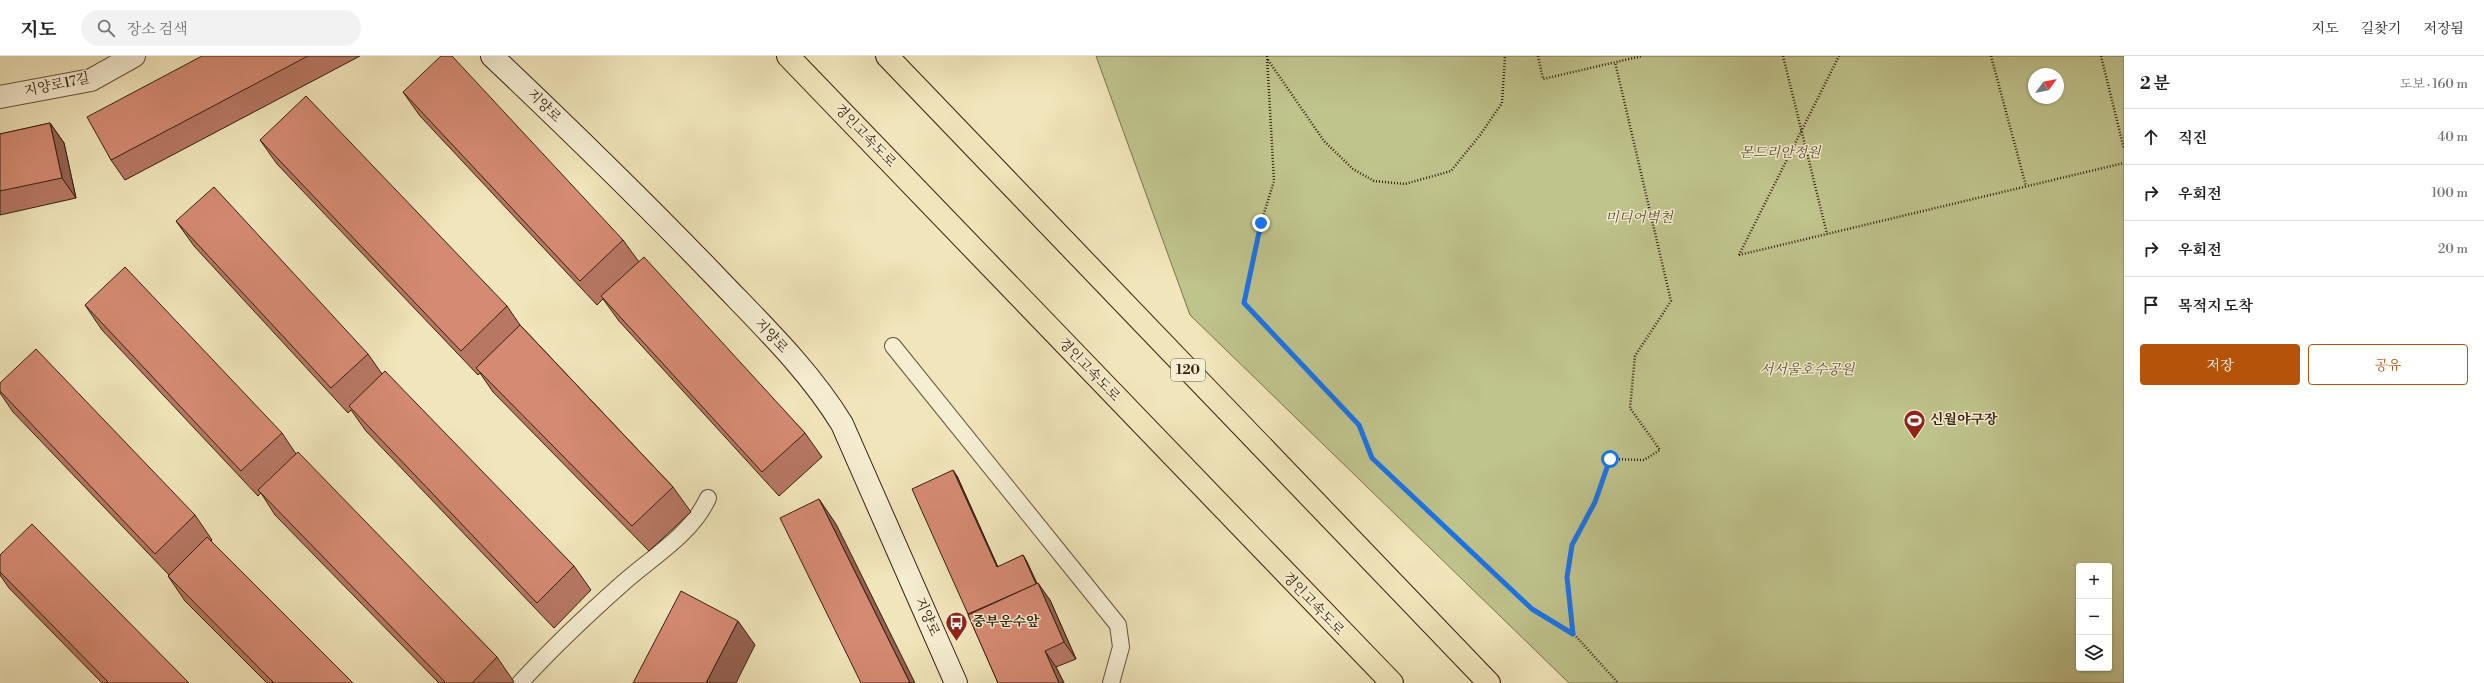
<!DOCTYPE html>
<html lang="ko">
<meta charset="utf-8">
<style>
body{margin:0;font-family:"Libre Bodoni","Noto Serif KR",serif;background:#f2f2f2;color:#202124}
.controls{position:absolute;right:12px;bottom:12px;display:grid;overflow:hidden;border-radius:4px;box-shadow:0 1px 3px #0004}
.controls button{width:36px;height:36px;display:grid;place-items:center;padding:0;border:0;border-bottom:1px solid #e0e0e0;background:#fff;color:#202124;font:20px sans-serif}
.compass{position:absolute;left:2028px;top:12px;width:36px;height:36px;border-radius:50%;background:#fff;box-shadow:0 1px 3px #0004;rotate:57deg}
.stop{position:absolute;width:12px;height:12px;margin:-9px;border:3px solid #1a73e8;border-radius:50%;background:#fff}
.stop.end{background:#1a73e8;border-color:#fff;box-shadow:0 1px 4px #0008}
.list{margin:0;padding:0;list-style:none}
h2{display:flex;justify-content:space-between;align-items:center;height:52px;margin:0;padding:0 16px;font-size:17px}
h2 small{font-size:13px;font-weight:400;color:#757577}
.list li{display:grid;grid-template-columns:26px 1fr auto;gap:12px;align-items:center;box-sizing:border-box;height:56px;padding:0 16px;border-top:1px solid #e0e0e0}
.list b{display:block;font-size:15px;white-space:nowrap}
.list em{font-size:13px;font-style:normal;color:#757577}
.actions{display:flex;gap:8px;padding:12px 16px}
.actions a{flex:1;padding:9px 0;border:1px solid #b45309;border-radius:4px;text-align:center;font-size:14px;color:#b45309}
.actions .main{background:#b45309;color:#fff}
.icon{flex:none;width:22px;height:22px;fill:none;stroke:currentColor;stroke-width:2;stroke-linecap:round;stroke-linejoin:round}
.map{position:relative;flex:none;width:2124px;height:627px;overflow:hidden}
header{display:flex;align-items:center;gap:24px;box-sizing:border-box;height:56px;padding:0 20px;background:#fff;border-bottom:1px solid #e0e0e0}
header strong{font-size:19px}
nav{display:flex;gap:22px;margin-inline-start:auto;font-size:14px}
.search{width:280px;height:36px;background:#f2f2f2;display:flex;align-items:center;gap:10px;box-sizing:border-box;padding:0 14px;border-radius:22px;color:#757577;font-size:15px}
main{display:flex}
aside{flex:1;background:#fff}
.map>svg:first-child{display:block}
</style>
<header>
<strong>지도</strong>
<div class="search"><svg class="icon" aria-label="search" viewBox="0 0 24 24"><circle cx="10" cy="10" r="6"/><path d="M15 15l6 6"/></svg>장소 검색</div>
<nav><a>지도</a><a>길찾기</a><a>저장됨</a></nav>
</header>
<main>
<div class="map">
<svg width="2124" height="627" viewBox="0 0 2124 627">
<rect width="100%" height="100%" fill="#f1e5bb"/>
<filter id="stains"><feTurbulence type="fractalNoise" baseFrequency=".005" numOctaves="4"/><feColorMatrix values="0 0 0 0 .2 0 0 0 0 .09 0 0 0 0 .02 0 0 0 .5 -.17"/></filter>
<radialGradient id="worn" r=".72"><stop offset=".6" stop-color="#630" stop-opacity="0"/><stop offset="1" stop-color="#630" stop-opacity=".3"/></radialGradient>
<!-- green -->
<path fill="#bfc38c" stroke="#7a724d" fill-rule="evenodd" d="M1096,0H2124V627H1569L1190,259ZM2034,18H2058V42H2034ZM2079,510H2109V612H2079Z"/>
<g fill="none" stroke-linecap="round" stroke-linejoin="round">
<defs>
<g id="lane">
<polyline points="893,290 1118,569 1121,591 1111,627"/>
<path d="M520,627C552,592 587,559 623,527C652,501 692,478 708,442"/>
</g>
<polyline id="street" points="0,41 91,24 134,0"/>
<path id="secondary" d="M492,0C569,73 645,147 719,224C762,269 809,314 842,368L956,627"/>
<g id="highway">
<polyline points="788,0 1392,627"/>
<polyline points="887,0 1489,627"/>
</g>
</defs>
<!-- lane casing -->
<use href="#lane" stroke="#645139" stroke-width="18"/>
<!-- street casing -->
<use href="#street" stroke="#645139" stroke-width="24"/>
<!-- secondary casing -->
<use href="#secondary" stroke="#35200e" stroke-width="24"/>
<!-- highway casing -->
<use href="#highway" stroke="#35200e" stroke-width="24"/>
<!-- path -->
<g stroke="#35200e" stroke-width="2.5" stroke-dasharray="1 2" stroke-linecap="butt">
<polyline points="1267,0 1274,125 1261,167 1244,247 1359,369 1373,402 1532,553 1573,577 1618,627"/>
<polyline points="1538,0 1543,23 1642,0"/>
<polyline points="1783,0 1827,178"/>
<polyline points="1991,0 2026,130"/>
<polyline points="2101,0 2124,93"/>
<polyline points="1268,4 1324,85 1353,113 1374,125 1405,128 1451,115 1480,79 1502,47 1505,0"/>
<polyline points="1739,199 2124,107"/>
<polyline points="1573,577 1567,521 1572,489 1595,446 1610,403 1644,404 1660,394 1630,352 1635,300 1671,245 1615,6"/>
</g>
<!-- lane -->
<use href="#lane" stroke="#f6eed3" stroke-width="16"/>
<!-- street -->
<use href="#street" stroke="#f6eed3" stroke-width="22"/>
<!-- secondary -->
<use href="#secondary" stroke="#f6eed3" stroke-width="22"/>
<!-- highway -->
<use href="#highway" stroke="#f1e5bb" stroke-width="22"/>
<!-- path-bridge -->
<polyline stroke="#35200e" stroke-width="2.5" stroke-dasharray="1 2" stroke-linecap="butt" points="1739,199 1839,0"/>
</g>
<!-- wall -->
<g fill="#b77763" stroke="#35200e">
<polygon points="202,0 360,0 125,124 111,104"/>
<polygon points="403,36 623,184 639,206 805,377 822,401 779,440 619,265 603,243 597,249 420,60"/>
<polygon points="50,67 64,87 76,142 0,159 0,78"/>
<polygon points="260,84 507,250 520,269 673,431 691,456 649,495 493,336 480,317 478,319 277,108"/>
<polygon points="176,165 368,298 382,318 574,510 591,534 554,572 366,375 351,354 348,357 194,190"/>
<polygon points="85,249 282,377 296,398 497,601 514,626 513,627 439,627 275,459 261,437 258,440 102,274"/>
<polygon points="0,327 195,459 212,484 211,485 353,627 267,627 185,545 168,520 169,519 13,356 0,337"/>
<polygon points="957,420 998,511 1023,499 1027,506 1037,528 1050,544 1076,603 1056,611 1064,627 998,627 968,558"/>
<polygon points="0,499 189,627 102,627 9,532 0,519"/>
</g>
<!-- shaded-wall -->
<g fill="#956150" stroke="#35200e">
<polygon points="50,67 64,87 76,142 62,122"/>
<polygon points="953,414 957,420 1001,518 997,511"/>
<polygon points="819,443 836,468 915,627 910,627"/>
<polygon points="1023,499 1027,506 1042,538 1038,532"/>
<polygon points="1038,527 1050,544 1076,603 1064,586"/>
<polygon points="738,565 755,589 736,627 706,627"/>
<polygon points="1045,595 1056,611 1064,627 1059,627"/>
</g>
<!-- building -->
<g fill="#d58a73" stroke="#35200e">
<polygon points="202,0 308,0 111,104 87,61"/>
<polygon points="441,0 452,0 623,184 580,225 403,36"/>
<polygon points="306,40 507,250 461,295 260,84"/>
<polygon points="50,67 62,122 0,135 0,78"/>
<polygon points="214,131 368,298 331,332 176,165"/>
<polygon points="644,201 805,377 762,416 601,240"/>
<polygon points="125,211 282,377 241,415 85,249"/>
<polygon points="520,269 673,431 632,470 476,312"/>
<polygon points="36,293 195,459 155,498 0,335 0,327"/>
<polygon points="385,315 574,510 537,547 349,350"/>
<polygon points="298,396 497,601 472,627 446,627 258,434"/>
<polygon points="953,414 997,511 1023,499 1036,528 968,558 912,433"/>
<polygon points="819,443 910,627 861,627 780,462"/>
<polygon points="32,468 189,627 109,627 0,516 0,499"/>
<polygon points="207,481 353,627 274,627 168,520"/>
<polygon points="1038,527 1064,586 1045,595 1059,627 998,627 968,559"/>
<polygon points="681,535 738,565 706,627 633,627"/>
</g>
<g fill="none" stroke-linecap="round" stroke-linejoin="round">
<!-- route -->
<polyline stroke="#1a73e8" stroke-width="5" points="1261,167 1244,247 1359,369 1372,402 1532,553 1573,578 1567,521 1572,489 1595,446 1610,403"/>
</g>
<!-- icons -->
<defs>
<symbol id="stadium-pin" viewBox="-11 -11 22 30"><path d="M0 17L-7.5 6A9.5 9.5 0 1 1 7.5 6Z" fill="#8f2418" stroke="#f6eed3"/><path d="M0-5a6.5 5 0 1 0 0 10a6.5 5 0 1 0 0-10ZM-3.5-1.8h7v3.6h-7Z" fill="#fff"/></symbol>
<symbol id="bus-pin" viewBox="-11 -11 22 30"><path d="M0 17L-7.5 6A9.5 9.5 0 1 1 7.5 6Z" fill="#8f2418" stroke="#f6eed3"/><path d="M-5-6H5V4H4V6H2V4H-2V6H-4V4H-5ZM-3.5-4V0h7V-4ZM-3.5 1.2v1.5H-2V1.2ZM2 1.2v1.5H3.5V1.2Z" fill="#fff"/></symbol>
</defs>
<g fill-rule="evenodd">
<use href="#stadium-pin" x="1902" y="352" width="25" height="34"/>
<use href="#bus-pin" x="944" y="554" width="25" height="34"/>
</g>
<g text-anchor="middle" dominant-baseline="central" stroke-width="3" stroke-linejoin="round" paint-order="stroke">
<!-- shield labels -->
<rect fill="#f6eed3" stroke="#6f5e49" stroke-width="1" x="1171" y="303" width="34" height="22" rx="3"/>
<g font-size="13" font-weight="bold" fill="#35200e">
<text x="1188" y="314">120</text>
</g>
<!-- street labels -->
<g font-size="14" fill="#35200e" stroke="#f6eed3">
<text transform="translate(57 29) rotate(-12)">지양로17길</text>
<text transform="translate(544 50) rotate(44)">지양로</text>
<text transform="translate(865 80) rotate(46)">경인고속도로</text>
<text transform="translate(771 280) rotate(47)">지양로</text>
<text transform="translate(1089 314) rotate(46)">경인고속도로</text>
<text transform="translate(1313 548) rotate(46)">경인고속도로</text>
<text transform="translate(927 561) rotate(66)">지양로</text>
</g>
<!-- park labels -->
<g font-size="14" font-style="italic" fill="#5e5134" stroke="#f6eed3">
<text x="1780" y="97">몬드리안정원</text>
<text x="1639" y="162">미디어벽천</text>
<text x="1807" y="314">서서울호수공원</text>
</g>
<!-- poi labels -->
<g font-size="14" font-weight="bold" fill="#35200e" stroke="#f6eed3" text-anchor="start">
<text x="1930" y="364">신월야구장</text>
<text x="972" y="566">중부운수앞</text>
</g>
</g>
<rect width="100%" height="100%" filter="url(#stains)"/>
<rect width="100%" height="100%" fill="url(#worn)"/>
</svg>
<div class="controls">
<button>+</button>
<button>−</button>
<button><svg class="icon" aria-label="layers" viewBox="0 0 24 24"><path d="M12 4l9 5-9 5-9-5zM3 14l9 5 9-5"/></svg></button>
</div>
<svg class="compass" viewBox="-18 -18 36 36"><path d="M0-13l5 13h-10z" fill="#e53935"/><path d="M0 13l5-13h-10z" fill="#757577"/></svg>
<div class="stop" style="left:1610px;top:403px"></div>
<div class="stop end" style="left:1261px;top:167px"></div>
</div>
<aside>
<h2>2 분<small>도보 · 160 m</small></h2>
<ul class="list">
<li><svg class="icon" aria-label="ahead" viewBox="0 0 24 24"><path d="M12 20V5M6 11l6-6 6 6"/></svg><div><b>직진</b></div><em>40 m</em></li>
<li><svg class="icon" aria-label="right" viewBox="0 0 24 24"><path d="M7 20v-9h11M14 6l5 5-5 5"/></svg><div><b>우회전</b></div><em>100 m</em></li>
<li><svg class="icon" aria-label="right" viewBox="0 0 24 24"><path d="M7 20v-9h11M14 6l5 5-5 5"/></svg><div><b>우회전</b></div><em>20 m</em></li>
<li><svg class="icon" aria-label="arrive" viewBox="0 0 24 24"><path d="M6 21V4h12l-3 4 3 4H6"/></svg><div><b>목적지 도착</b></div></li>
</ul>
<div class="actions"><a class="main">저장</a><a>공유</a></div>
</aside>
</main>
